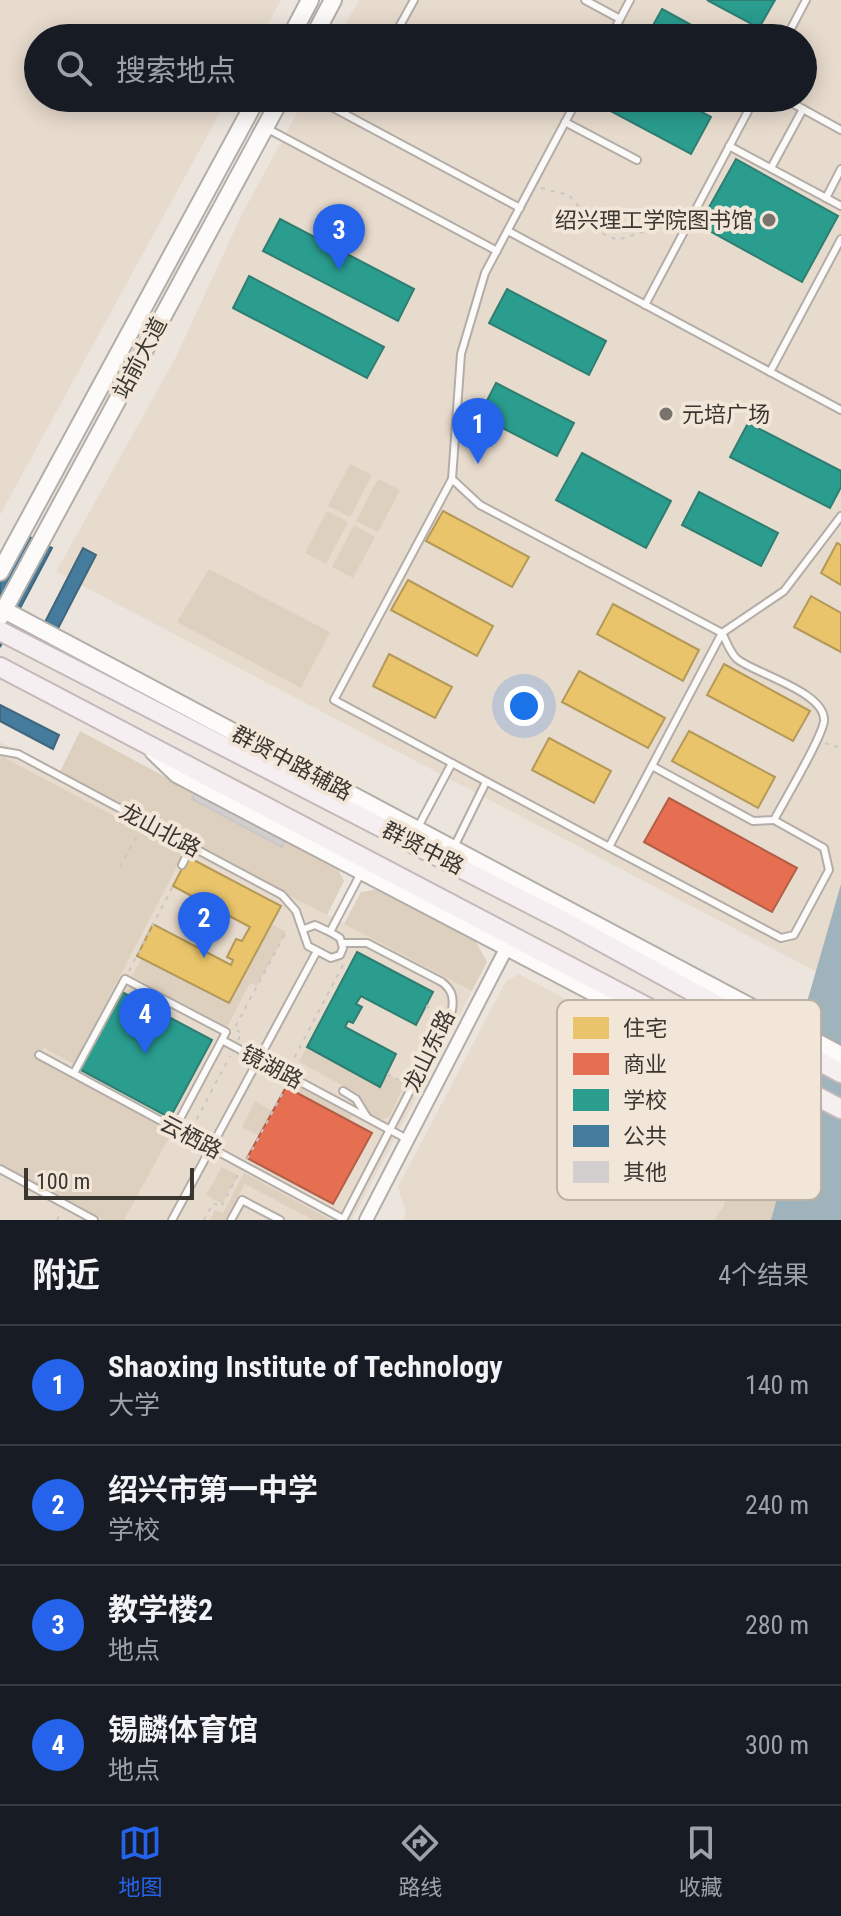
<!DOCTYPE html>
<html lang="zh">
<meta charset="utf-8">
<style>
body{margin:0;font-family:"Roboto Condensed","Noto Sans SC",sans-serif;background:#242831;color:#f1f3f6}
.scale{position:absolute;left:24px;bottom:20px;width:170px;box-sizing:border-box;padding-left:8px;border:4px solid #3a3630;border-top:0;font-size:22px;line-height:28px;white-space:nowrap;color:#3a3630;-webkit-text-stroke:6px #f2e6d8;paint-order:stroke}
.you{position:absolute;left:524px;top:706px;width:28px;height:28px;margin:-20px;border:6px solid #fff;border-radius:50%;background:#1a73e8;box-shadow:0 0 0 12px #1a73e833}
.badge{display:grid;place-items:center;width:52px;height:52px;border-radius:50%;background:#2563eb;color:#fff;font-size:26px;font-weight:700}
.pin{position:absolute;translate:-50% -66px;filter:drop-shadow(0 2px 4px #0008)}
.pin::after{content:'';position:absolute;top:42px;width:28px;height:24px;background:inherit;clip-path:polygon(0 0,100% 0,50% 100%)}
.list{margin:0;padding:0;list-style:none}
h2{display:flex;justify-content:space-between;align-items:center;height:104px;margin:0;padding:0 32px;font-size:34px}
h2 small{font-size:26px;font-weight:400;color:#9ea1a6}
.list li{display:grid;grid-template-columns:52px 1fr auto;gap:24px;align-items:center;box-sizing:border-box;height:120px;padding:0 32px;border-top:2px solid #363941}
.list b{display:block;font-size:30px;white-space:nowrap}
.list p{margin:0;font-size:26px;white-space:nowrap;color:#9ea1a6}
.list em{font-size:26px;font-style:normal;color:#9ea1a6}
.icon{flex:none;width:44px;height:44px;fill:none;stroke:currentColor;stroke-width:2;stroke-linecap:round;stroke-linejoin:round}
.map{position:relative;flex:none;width:841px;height:1220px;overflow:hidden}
.search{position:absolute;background:#171b24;box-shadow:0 4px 20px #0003;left:24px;right:24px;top:24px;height:88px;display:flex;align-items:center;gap:20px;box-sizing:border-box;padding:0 28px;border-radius:44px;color:#9ea1a6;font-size:30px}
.sheet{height:584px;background:#171b24}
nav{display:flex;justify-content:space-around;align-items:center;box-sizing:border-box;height:112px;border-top:2px solid #363941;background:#171b24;font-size:22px;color:#9ea1a6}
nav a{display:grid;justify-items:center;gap:4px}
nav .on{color:#2563eb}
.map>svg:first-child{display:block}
</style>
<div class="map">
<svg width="841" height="1220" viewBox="0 0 841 1220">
<rect width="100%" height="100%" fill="#ece5de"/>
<!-- built -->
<g fill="#e7dbcd">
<polygon points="0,0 281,0 260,38 38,38 38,98 228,98 0,515"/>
<polygon points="359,0 841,0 841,884 817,972 56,572 176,357 242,214 305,98 803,98 803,38 338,38"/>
<polygon points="0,742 472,991 352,1220 0,1220"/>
<polygon points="519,974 754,1100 741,1131 724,1205 714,1220 403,1220 406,1214 398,1187 506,981"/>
</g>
<!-- green -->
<g fill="#ded0bf">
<polygon points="350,464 372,475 350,517 328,506"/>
<polygon points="378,479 400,490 378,532 356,521"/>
<polygon points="327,511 348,522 326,564 305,553"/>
<polygon points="354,525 375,537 353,578 332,567"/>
<polygon points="209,569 330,632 301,688 177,622"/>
<polygon points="80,731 195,793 193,800 281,847 285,840 336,866 344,881 327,915 58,776"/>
<polygon points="3,757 184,853 74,1064 44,1048 36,1058 172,1132 124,1220 104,1220 0,1163 0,758"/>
<polygon points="379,889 475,940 487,962 472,991 344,924 361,892"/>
<polygon points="271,924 286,932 257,986 250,983 227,1027 132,976 142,958 229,1002"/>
<polygon points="307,1047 380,1087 387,1074 405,1083 389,1117 380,1120 371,1115 358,1094 299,1062"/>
<polygon points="294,1083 353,1115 349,1121 291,1089"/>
<polygon points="754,1100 841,1145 841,1220 714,1220 724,1205 741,1131"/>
<polygon points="255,1101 272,1111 259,1136 242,1127"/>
<polygon points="222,1167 238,1175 222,1204 206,1195"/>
<polygon points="244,1173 331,1220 313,1220 245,1184 225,1220 210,1220 215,1210 223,1213"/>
</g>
<!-- water -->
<polygon fill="#9fb3bd" points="841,884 841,1220 771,1220 786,1166 807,1002"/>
<!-- homes -->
<g fill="#e9c46a" stroke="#b49959" stroke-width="2">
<polygon points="443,511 529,557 512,587 426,541"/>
<polygon points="837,543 841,545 841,585 821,573"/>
<polygon points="408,580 493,626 477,656 391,610"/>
<polygon points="811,596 841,613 841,652 794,627"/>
<polygon points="613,604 699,650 683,681 597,634"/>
<polygon points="389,654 452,687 435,718 373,686"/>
<polygon points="724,664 810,711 793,741 707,695"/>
<polygon points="579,671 665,718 648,748 562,702"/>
<polygon points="689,731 775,777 758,808 672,761"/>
<polygon points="549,738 611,771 594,803 532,770"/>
<polygon points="188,857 281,906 229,1003 137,956 153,924 231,965 233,960 227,957 236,939 242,941 250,927 173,886"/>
</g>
<!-- shops -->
<g fill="#e76f51" stroke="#b35e47" stroke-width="2">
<polygon points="669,798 797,868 772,912 644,842"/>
<polygon points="286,1087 372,1133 333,1204 247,1158"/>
</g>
<!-- schools -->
<g fill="#2a9d8f" stroke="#2f7e72" stroke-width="2">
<polygon points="707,0 775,0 759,28"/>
<polygon points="662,9 715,38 646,38"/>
<polygon points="613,98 676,98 711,117 691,154 607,109"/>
<polygon points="736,159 838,216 802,282 699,225"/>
<polygon points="280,219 414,289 398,321 263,251"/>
<polygon points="249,276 384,347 367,378 233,308"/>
<polygon points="507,289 606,341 589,375 489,323"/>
<polygon points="496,383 574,423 557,456 479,416"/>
<polygon points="748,423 841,471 841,487 830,508 730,457"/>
<polygon points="582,453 671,501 646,548 556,500"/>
<polygon points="699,492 778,533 761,566 682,525"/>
<polygon points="357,952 433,992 416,1025 361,996 356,1004 362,1007 353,1023 348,1021 345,1027 396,1054 380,1087 307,1047"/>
<polygon points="120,991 212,1040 170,1118 79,1069"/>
</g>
<!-- public -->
<g fill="#457b9d" stroke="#42667c" stroke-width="2">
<polygon points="21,533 52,548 18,612 43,626 83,548 96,555 50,644 12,623 0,647 0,577"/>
<polygon points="0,705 59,735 53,749 0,721"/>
</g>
<!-- building -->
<polygon fill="#d2cece" stroke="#cac7c7" stroke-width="2" points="195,793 285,840 282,847 192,799"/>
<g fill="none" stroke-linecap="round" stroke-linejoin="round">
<defs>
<g id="service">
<polyline points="585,0 620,19"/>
<polyline points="393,38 414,0"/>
<polyline points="610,38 630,0"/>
<polyline points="786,38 806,0"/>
<polyline points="315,98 520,208"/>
<polyline points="578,98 485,273 461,354 452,479 480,505 722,633 784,591 841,516"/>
<polyline points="783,98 841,130"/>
<polyline points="565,122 637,160"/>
<polyline points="268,129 497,251"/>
<polyline points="729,146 841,206"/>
<polyline points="771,168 803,109"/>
<polyline points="826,198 841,169"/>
<polyline points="508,231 841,410"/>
<polyline points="645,305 755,98"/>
<polyline points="770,372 841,239"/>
<polyline points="452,479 334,700 609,847 722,633"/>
<polyline points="0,751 18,754 282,895 296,911 308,946 331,958 340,955 343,948 340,938 330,932 361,873"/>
<path d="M652,766L753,821L774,820C784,801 822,738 824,721C826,692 756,674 737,659C730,653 726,640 722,633"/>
<polyline points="418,827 452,763"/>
<polyline points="455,845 486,782"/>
<polyline points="609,847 781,938 794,935 829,870 824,848 774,820"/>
<polyline points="182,865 191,847"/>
<polyline points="304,929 315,925 330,932"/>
<path d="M342,943H367L442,982C452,990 454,997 452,1010L343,1220"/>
<polyline points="39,1055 343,1219"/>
<polyline points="74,1073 125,979 226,1032 222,1040 407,1139"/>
<polyline points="343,1091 356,1099 367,1117"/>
<polyline points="175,1128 222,1040"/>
<polyline points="0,1169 94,1220"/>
<polyline points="172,1220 317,951"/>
<polyline points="231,1220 242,1200 280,1220"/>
</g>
<g id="minor">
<polyline points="152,753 176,776 674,1037 704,1042"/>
<polyline points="366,1220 506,949"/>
</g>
<g id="secondary">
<polyline points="290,38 310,0"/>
<polyline points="313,38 333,0"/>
<polyline points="0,572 257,98"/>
<polyline points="4,610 841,1055"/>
<polyline points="0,617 281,98"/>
</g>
<g id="primary">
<polyline points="0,631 569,924 841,1073"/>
<polyline points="0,667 841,1109"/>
</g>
</defs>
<!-- service casing -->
<use href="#service" stroke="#b3ada8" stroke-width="10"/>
<!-- minor casing -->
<use href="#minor" stroke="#b3ada8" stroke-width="16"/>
<!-- secondary casing -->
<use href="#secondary" stroke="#b3ada8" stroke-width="20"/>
<!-- primary casing -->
<use href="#primary" stroke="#c4b8ba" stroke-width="22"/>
<!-- path -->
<g stroke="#cac6c4" stroke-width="2" stroke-dasharray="4 6" stroke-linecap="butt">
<polyline points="541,188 569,195 601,233 618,240 658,227 676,228"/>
<polyline points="825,743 834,747 841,745"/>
<polyline points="120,867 140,830"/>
<polyline points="129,971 173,886"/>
<polyline points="426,1006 439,1012"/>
<polyline points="238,1040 242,1033 234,1029 286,932"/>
<polyline points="290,1066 343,965"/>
<polyline points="387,1074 404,1082"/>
<polyline points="192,1128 230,1056"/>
<polyline points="247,1159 286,1087 281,1084 282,1082"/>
<polyline points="57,1220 61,1213"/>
<polyline points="204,1220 213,1203 221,1207 240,1171"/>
</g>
<!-- service -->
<use href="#service" stroke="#fcfbfa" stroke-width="6"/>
<!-- minor -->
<use href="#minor" stroke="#fcfbfa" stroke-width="12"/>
<!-- secondary -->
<use href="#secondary" stroke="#fcfbfa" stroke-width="16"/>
<!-- primary -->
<use href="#primary" stroke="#f5eff2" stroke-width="18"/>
</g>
<!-- markers -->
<g fill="#78736d" stroke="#f2e6d8" stroke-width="3">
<circle cx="769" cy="220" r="8"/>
<circle cx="666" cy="414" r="8"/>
</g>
<g text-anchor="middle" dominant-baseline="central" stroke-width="8" stroke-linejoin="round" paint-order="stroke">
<!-- poi labels -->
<g font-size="22" fill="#3a3630" stroke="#f2e6d8" text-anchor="end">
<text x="753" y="220">绍兴理工学院图书馆</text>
<text x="682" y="414" text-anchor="start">元培广场</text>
</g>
<!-- street labels -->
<g font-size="22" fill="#3a3630" stroke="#f2e6d8">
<text transform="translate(140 358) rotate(-62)">站前大道</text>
<text transform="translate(292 763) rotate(28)">群贤中路辅路</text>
<text transform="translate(160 830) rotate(28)">龙山北路</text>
<text transform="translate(423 848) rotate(27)">群贤中路</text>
<text transform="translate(429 1051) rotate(-64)">龙山东路</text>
<text transform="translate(272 1067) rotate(28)">镜湖路</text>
<text transform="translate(191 1137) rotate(28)">云栖路</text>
</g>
</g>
<!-- legend -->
<rect x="557" y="1000" width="264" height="200" rx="12" fill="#f2e6d8" stroke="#bbb1a6" stroke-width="2"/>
<rect x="573" y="1017" width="36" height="22" fill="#e9c46a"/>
<rect x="573" y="1053" width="36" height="22" fill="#e76f51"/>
<rect x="573" y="1089" width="36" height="22" fill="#2a9d8f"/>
<rect x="573" y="1125" width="36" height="22" fill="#457b9d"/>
<rect x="573" y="1161" width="36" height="22" fill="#d2cece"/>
<g font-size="22" fill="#3a3630">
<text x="623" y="1036">住宅</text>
<text x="623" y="1072">商业</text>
<text x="623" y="1108">学校</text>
<text x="623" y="1144">公共</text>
<text x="623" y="1180">其他</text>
</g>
</svg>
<div class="scale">100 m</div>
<div class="you"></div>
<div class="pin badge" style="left:478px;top:464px">1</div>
<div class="pin badge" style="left:204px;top:958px">2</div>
<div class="pin badge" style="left:339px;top:270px">3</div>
<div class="pin badge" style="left:145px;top:1054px">4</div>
<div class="search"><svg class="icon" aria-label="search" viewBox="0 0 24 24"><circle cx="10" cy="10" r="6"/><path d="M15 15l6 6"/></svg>搜索地点</div>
</div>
<section class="sheet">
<h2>附近<small>4个结果</small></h2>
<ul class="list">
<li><span class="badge">1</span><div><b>Shaoxing Institute of Technology</b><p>大学</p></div><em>140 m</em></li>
<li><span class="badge">2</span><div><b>绍兴市第一中学</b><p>学校</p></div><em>240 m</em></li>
<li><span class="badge">3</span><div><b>教学楼2</b><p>地点</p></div><em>280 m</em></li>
<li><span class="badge">4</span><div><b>锡麟体育馆</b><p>地点</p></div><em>300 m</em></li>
</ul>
</section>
<nav>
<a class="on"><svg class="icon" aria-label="map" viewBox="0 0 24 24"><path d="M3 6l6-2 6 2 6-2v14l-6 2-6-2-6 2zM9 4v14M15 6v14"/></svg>地图</a>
<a><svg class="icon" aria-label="directions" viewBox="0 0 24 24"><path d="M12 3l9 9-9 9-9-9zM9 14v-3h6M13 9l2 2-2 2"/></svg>路线</a>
<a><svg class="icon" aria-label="saved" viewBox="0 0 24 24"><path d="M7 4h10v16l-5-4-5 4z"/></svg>收藏</a>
</nav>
